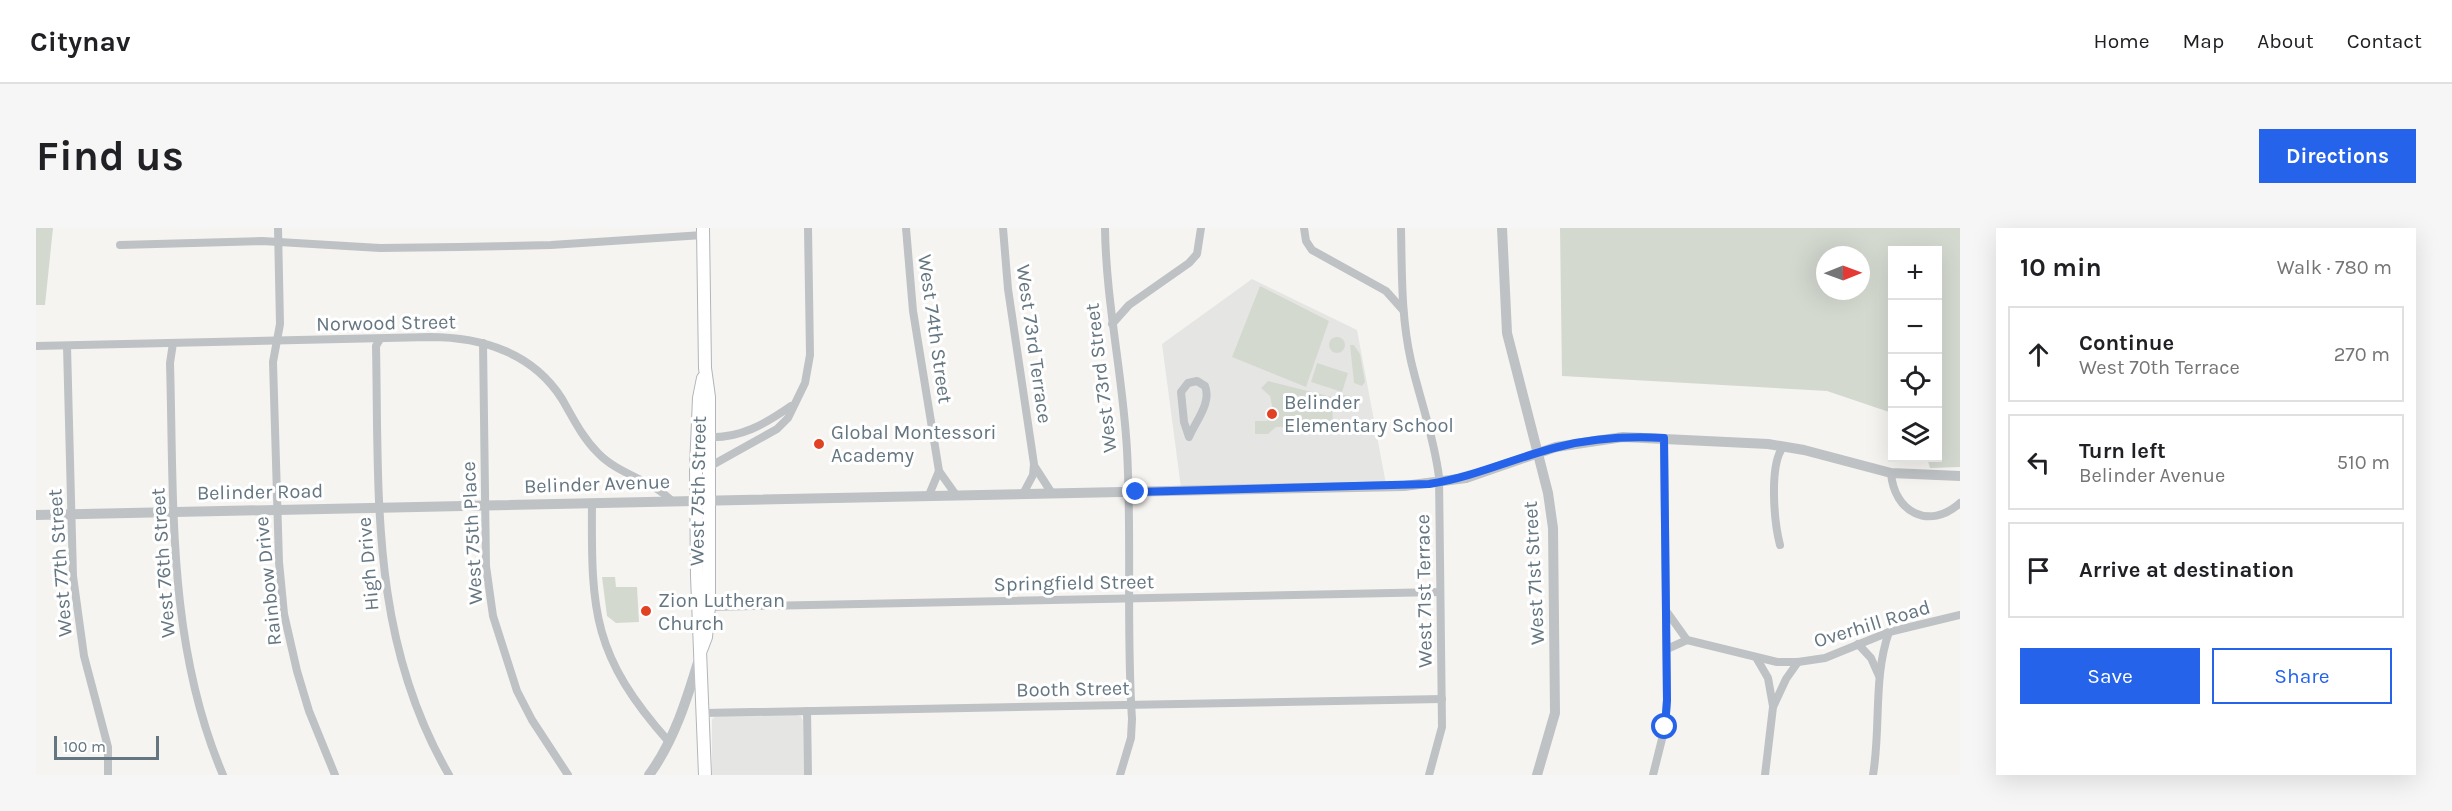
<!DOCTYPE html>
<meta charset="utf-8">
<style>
body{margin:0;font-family:Karla,sans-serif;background:#f6f6f6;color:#202124}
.controls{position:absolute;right:18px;top:18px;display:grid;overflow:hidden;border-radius:0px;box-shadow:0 6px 24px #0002}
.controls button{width:54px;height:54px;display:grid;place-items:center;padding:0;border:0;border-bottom:2px solid #e0e0e0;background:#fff;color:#202124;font:30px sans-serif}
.compass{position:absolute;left:1780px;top:18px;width:54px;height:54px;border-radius:50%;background:#fff;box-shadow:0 6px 24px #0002;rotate:89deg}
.scale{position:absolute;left:18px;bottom:15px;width:105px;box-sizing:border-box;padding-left:6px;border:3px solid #647681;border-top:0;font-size:16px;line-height:21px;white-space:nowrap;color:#647681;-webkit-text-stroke:4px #fff;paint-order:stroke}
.stop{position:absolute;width:18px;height:18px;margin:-14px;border:4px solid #2563eb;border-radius:50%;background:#fff}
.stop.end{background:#2563eb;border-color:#fff;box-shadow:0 2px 6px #0008}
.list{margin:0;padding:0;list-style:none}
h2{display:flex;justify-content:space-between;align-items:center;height:78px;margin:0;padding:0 24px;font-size:26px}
h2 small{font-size:20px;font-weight:400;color:#757577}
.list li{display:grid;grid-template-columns:39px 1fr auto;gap:18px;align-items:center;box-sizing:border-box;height:96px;margin:0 12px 12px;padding:0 12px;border:2px solid #e0e0e0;border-radius:0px}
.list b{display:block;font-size:22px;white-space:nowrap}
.list p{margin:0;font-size:20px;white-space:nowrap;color:#757577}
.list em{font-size:20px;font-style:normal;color:#757577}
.actions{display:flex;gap:12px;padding:18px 24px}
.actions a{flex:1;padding:14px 0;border:2px solid #2563eb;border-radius:0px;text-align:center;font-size:21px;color:#2563eb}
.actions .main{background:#2563eb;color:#fff}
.icon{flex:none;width:33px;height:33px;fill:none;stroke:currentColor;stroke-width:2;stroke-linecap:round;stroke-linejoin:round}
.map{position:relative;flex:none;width:1924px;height:547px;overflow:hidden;border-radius:0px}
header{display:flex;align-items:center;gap:36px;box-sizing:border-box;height:84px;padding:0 30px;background:#fff;border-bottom:2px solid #e0e0e0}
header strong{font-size:28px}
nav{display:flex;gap:33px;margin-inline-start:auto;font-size:21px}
.intro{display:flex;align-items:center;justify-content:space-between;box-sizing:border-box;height:144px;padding:0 36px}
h1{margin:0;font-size:42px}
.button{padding:15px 27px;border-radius:0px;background:#2563eb;color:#fff;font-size:21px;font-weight:700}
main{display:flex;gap:36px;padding:0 36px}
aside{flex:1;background:#fff;border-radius:0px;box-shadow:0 6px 24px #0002}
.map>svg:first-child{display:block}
</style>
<header>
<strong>Citynav</strong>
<nav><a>Home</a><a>Map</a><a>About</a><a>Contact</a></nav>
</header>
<div class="intro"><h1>Find us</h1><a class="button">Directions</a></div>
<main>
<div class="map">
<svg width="1924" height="547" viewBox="0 0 1924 547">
<rect width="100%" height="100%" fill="#f5f4f0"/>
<!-- built -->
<g fill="#e5e6e4">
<polygon points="1216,51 1321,102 1350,256 1145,260 1126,116"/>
<polygon points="760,487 765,488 767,493 768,547 676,547 676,491 680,488"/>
</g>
<!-- green -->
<g fill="#d4d9d0" fill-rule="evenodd">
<polygon points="0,0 17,0 9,77 0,77"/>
<path d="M1524,0H1924V239L1894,240L1891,230H1902V22H1856V185L1791,163L1526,148ZM1789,27H1825V63H1789Z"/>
<polygon points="1224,58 1293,93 1270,159 1196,129"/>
<circle cx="1301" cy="117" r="8"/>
<polygon points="1314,117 1318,117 1324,126 1329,154 1326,158 1318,155"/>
<polygon points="1281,135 1312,145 1306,164 1275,154"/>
<polygon points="1232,153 1296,169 1297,197 1240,199 1232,206 1219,206 1219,193 1231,193 1237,182 1234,168 1225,160"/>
<polygon points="1306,167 1315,168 1317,174 1304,184 1301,178"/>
<polygon points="566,349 579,349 580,359 601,359 603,394 580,395 571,388"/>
</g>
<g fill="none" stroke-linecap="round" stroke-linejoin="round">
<defs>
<g id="secondary">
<polyline points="667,150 663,170 660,240 661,348 669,547"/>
<polyline points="665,422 670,409 673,379 673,169 669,140 667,0"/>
</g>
</defs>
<!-- secondary casing -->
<use href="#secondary" stroke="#b0b6ba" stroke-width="14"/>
<!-- minor -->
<g stroke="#bec2c5" stroke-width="8">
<polyline points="242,0 244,96 237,134 243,334 248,386 261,443 273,483 299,547"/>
<polyline points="870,0 877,83 903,243 893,267"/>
<polyline points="967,0 972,61 998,236 997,247 988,264"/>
<path d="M1069,0C1070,75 1087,148 1091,222C1096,312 1090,402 1096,491L1095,510L1084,547"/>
<polyline points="1268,0 1270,13 1276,22 1350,63 1367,82"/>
<path d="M1365,0C1366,45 1365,89 1375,133C1384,172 1398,208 1403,249L1406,499L1393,547"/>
<polyline points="84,17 226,13 344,20 423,19 515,17 667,7"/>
<polyline points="1076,96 1093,77 1153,35 1161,26 1165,0"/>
<path d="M344,111L340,118C343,269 334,411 413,547"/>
<path d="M137,115L134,135C138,274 131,416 187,547"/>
<polyline points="447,115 450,338 457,388 481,463 496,492 532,547"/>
<path d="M0,118L394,109C446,109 497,125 526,171C537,190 546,209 562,225C583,247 614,251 635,272"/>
<polyline points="31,118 37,348 48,428 72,519 72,547"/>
<path d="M1161,153L1169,158C1176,175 1159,194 1153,209L1148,194L1145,164L1152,155Z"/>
<path d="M671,209C704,211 729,196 755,178"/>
<polyline points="999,239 1015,264"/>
<polyline points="671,240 741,201 752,190 769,155 774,127 772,0"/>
<polyline points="903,243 920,267"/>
<path d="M1855,245C1858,284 1893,303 1924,275"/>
<path d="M556,275C555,385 557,428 633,514"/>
<path d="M1744,317C1738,294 1733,237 1747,219"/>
<polyline points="673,379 1404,364"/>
<polyline points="1631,384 1651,412 1741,434 1762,434 1789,430 1853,404 1924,387"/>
<polyline points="1822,416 1835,430 1843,448"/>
<polyline points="1631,421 1651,412"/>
<polyline points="1721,431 1732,450 1737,478"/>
<polyline points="771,483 772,547"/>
<polyline points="668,485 1406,471"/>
<polyline points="1617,547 1629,499 1631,472 1628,210"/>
<polyline points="1729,547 1737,479 1750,451 1762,434"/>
<path d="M1837,547C1845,500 1837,449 1853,404"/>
</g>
<!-- tertiary -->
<g stroke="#bec2c5" stroke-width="10">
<polyline points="1466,0 1471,105 1512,265 1517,300 1519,485 1501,547"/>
<polyline points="0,287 1368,258 1430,250 1520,219 1587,209 1732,216 1768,222 1855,245 1924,248"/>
<path d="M613,547C638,513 651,471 663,431"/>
</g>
<!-- secondary -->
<use href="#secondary" stroke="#fff" stroke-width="12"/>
</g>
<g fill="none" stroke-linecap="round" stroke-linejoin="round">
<!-- route -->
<path stroke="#2563eb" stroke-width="8" d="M1100,264L1393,256C1438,249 1478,230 1522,219C1557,210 1592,208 1628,210L1631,472L1629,499"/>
</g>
<!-- markers -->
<g fill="#e14224" stroke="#fff" stroke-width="2">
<circle cx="1236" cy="186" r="6"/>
<circle cx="783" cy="216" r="6"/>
<circle cx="610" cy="383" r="6"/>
</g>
<g text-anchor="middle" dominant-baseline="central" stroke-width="6" stroke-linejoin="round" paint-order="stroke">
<!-- street labels -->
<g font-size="20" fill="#647681" stroke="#fff">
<text transform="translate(350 95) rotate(-1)">Norwood Street</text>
<text transform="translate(899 101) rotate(82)">West 74th Street</text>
<text transform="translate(998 116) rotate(82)">West 73rd Terrace</text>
<text transform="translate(1065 150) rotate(-97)">West 73rd Street</text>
<text transform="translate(561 256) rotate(-2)">Belinder Avenue</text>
<text transform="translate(662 263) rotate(-89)">West 75th Street</text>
<text transform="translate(224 264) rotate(-1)">Belinder Road</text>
<text transform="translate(436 305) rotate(-93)">West 75th Place</text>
<text transform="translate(24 335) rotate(-94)">West 77th Street</text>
<text transform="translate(127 335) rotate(-94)">West 76th Street</text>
<text transform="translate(332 336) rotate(-95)">High Drive</text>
<text transform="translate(1498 345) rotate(-93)">West 71st Street</text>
<text transform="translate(232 353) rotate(-96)">Rainbow Drive</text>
<text transform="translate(1038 355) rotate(-1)">Springfield Street</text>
<text transform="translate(1388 363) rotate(-91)">West 71st Terrace</text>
<text transform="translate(1836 396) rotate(-17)">Overhill Road</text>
<text transform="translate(1037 461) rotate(-1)">Booth Street</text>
</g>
<!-- poi labels -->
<g font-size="20" fill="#647681" stroke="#fff" text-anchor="start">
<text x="1248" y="174">Belinder<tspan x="1248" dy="23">Elementary School</tspan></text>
<text x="795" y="204">Global Montessori<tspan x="795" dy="23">Academy</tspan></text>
<text x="622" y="372">Zion Lutheran<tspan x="622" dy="23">Church</tspan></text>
</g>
</g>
</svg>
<div class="controls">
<button>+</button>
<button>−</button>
<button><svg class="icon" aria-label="locate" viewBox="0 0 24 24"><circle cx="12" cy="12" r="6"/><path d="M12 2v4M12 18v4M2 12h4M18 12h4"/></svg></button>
<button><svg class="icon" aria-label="layers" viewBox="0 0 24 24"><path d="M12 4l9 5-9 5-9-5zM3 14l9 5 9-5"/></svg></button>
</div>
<svg class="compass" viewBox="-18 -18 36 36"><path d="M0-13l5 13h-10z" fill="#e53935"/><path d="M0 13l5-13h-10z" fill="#757577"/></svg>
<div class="scale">100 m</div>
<div class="stop" style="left:1629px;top:499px"></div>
<div class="stop end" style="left:1100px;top:264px"></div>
</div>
<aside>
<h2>10 min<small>Walk · 780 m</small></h2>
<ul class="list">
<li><svg class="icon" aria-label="ahead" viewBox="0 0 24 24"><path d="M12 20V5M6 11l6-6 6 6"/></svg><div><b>Continue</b><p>West 70th Terrace</p></div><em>270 m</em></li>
<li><svg class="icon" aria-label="left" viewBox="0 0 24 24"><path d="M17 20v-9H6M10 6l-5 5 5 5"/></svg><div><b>Turn left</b><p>Belinder Avenue</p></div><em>510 m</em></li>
<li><svg class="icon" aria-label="arrive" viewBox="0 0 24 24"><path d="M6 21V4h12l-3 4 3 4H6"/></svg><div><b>Arrive at destination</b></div></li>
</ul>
<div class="actions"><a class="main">Save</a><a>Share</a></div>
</aside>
</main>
